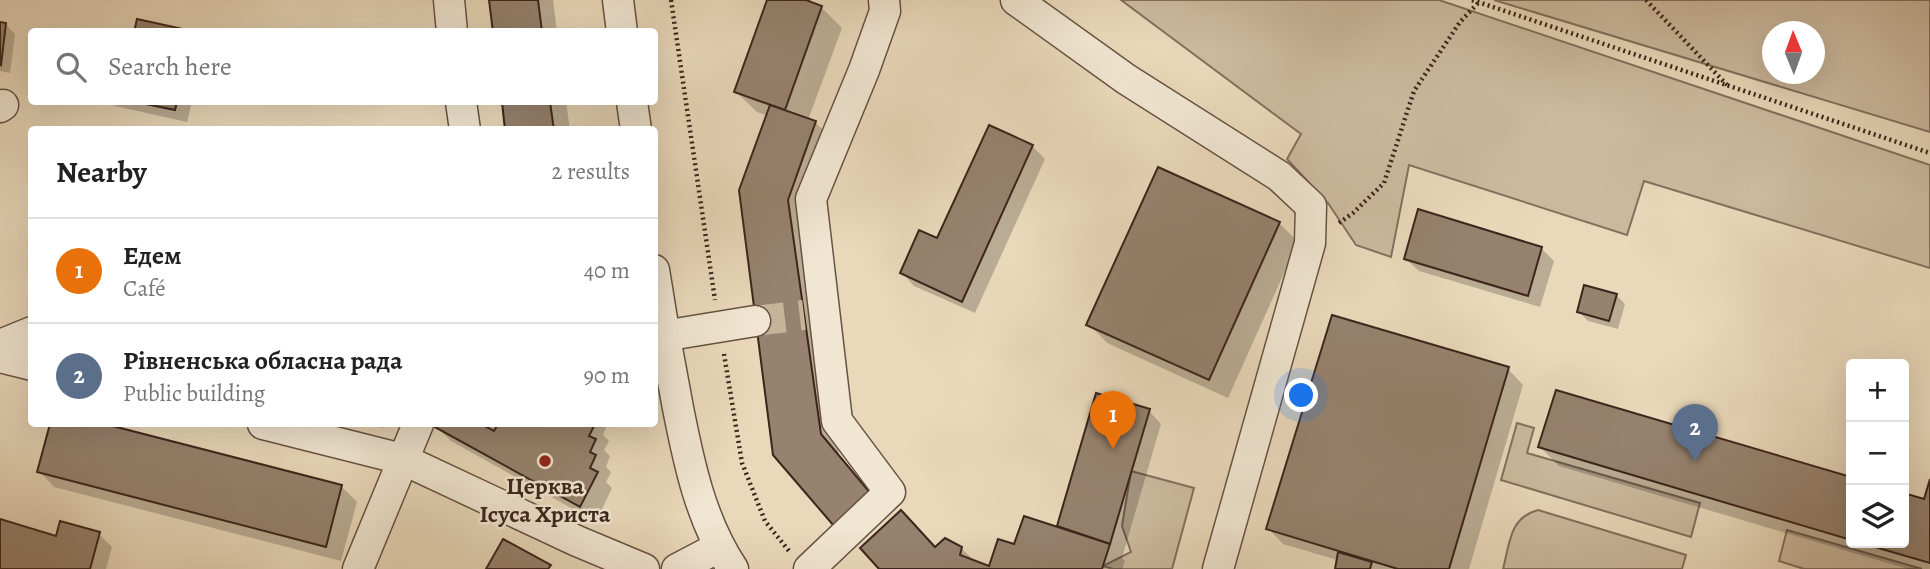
<!DOCTYPE html>
<meta charset="utf-8">
<style>
body{margin:0;font-family:Alegreya,serif;background:#f2f2f2;color:#222}
.controls{position:absolute;right:21px;bottom:21px;display:grid;overflow:hidden;border-radius:7px;box-shadow:0 7px 28px #0002}
.controls button{width:63px;height:63px;display:grid;place-items:center;padding:0;border:0;border-bottom:2px solid #e0e0e0;background:#fff;color:#222;font:35px sans-serif}
.compass{position:absolute;left:1762px;top:21px;width:63px;height:63px;border-radius:50%;background:#fff;box-shadow:0 7px 28px #0002;rotate:359deg}
.you{position:absolute;left:1302px;top:396px;width:24px;height:24px;margin:-18px;border:5px solid #fff;border-radius:50%;background:#1a73e8;box-shadow:0 0 0 10px #1a73e833}
.badge{display:grid;place-items:center;width:46px;height:46px;border-radius:50%;background:#8f2418;color:#fff;font-size:23px;font-weight:700}
.pin{position:absolute;translate:-50% -58px;filter:drop-shadow(0 2px 4px #0008)}
.pin::after{content:'';position:absolute;top:37px;width:24px;height:21px;background:inherit;clip-path:polygon(0 0,100% 0,50% 100%)}
.list{margin:0;padding:0;list-style:none}
h2{display:flex;justify-content:space-between;align-items:center;height:91px;margin:0;padding:0 28px;font-size:30px}
h2 small{font-size:23px;font-weight:400;color:#767676}
.list li{display:grid;grid-template-columns:46px 1fr auto;gap:21px;align-items:center;box-sizing:border-box;height:105px;padding:0 28px;border-top:2px solid #e0e0e0}
.list b{display:block;font-size:26px;white-space:nowrap}
.list p{margin:0;font-size:23px;white-space:nowrap;color:#767676}
.list em{font-size:23px;font-style:normal;color:#767676}
.icon{flex:none;width:38px;height:38px;fill:none;stroke:currentColor;stroke-width:2;stroke-linecap:round;stroke-linejoin:round}
.map{position:relative;flex:none;width:1930px;height:569px;overflow:hidden}
.search{position:absolute;background:#fff;box-shadow:0 7px 28px #0002;left:28px;top:28px;width:630px;height:77px;display:flex;align-items:center;gap:18px;box-sizing:border-box;padding:0 24px;border-radius:7px;color:#767676;font-size:26px}
.panel{position:absolute;background:#fff;box-shadow:0 7px 28px #0002;left:28px;top:126px;width:630px;height:301px;border-radius:7px}
.map>svg:first-child{display:block}
</style>
<div class="map">
<svg width="1930" height="569" viewBox="0 0 1930 569">
<rect width="100%" height="100%" fill="#e9d8ba"/>
<filter id="stains"><feTurbulence type="fractalNoise" baseFrequency=".00286" numOctaves="4"/><feColorMatrix values="0 0 0 0 .2 0 0 0 0 .09 0 0 0 0 .02 0 0 0 .5 -.17"/></filter>
<radialGradient id="worn" r=".72"><stop offset=".6" stop-color="#630" stop-opacity="0"/><stop offset="1" stop-color="#630" stop-opacity=".3"/></radialGradient>
<!-- green -->
<g fill="#ccba9f" stroke="#84705e" stroke-width="2" fill-rule="evenodd">
<polygon points="1121,0 1439,0 1930,165 1930,268 1644,181 1627,235 1409,165 1391,257 1356,245 1328,203 1287,159 1301,134"/>
<path d="M1494,0H1930V132ZM1772,32H1814V74H1772Z"/>
<polygon points="1517,423 1534,428 1527,453 1700,503 1691,537 1501,480"/>
<polygon points="1131,471 1194,488 1172,569 1113,569 1103,566 1131,552 1122,526"/>
<path d="M1538,510L1686,555L1682,569H1503C1510,543 1509,518 1538,510Z"/>
<polygon points="1787,530 1922,569 1804,569 1779,561"/>
</g>
<!-- shadow -->
<g fill="#0003">
<polygon points="490,0 553,0 557,32 494,32"/>
<polygon points="769,0 810,0 809,3 821,7 842,28 808,120 815,122 834,141 806,220 839,454 889,515 854,544 835,525 768,116 757,112 736,92"/>
<polygon points="0,24 6,25 15,34 10,73 0,71"/>
<polygon points="110,102 192,102 187,122 115,106"/>
<polygon points="503,102 566,102 570,130 506,130"/>
<polygon points="990,127 1032,146 1045,159 975,313 914,286 902,273 938,240"/>
<polygon points="1159,169 1279,223 1298,242 1228,398 1107,343 1089,324"/>
<polygon points="1541,248 1554,261 1540,307 1419,271 1406,259"/>
<polygon points="1616,295 1625,304 1618,329 1588,321 1579,312"/>
<polygon points="1508,369 1523,385 1469,569 1336,569 1337,560 1283,544 1268,528"/>
<polygon points="1557,392 1851,479 1851,543 1904,543 1904,495 1925,501 1930,485 1930,569 1908,569 1559,466 1540,447"/>
<polygon points="1149,411 1161,424 1122,558 1125,561 1122,569 881,569 936,549 961,548 978,564 990,569 1015,546 1063,531 1058,526"/>
<polygon points="51,424 99,424 341,486 357,502 341,561 54,487 39,471"/>
<polygon points="372,424 385,424 383,428"/>
<polygon points="436,424 606,424 607,425 603,435 609,441 604,450 610,456 606,467 611,472 606,482 612,488 596,522 451,441 435,425"/>
<polygon points="0,521 57,538 99,534 112,547 106,569 0,569"/>
</g>
<!-- building -->
<g fill="#96826e" stroke="#3c251c" stroke-width="2">
<polygon points="489,0 538,0 542,32 493,32"/>
<polygon points="767,0 806,0 822,6 785,110 734,92"/>
<polygon points="137,19 192,31 192,32 134,32"/>
<polygon points="0,22 6,23 1,65 0,64"/>
<polygon points="136,102 177,102 175,110"/>
<polygon points="502,102 550,102 554,130 505,130"/>
<polygon points="770,105 816,121 788,200 821,434 872,495 834,526 773,455 739,190"/>
<polygon points="989,125 1033,145 962,302 900,273 919,230 937,238"/>
<polygon points="1158,167 1280,222 1209,380 1086,325"/>
<polygon points="1418,209 1542,247 1528,296 1404,259"/>
<polygon points="1584,285 1617,294 1609,321 1577,312"/>
<polygon points="1332,315 1509,367 1449,569 1398,569 1266,529"/>
<polygon points="1556,390 1851,477 1851,540 1538,447"/>
<polygon points="1096,393 1150,409 1110,544 1057,526"/>
<polygon points="50,424 105,424 342,485 326,547 37,472"/>
<polygon points="434,424 481,424 494,431 498,424 595,424 589,436 596,439 590,452 596,455 590,468 598,472 580,507 433,426"/>
<polygon points="1930,479 1930,563 1861,543 1904,543 1904,493 1924,499"/>
<polygon points="901,510 935,547 945,538 962,547 960,555 989,566 998,539 1014,544 1024,516 1110,544 1102,569 879,569 860,548"/>
<polygon points="0,519 56,536 60,521 100,532 90,569 0,569"/>
<polygon points="503,539 551,565 548,569 486,569"/>
<polygon points="1338,552 1372,562 1370,569 1335,569"/>
</g>
<g fill="none" stroke-linecap="round" stroke-linejoin="round">
<!-- minor-tunnel -->
<polyline stroke="#c6b49a" stroke-width="30" stroke-dasharray="30 15" stroke-linecap="butt" points="755,321 804,315"/>
<defs>
<g id="minor">
<polyline points="449,0 452,32"/>
<polyline points="618,0 622,32"/>
<polyline points="1016,0 1126,79 1279,176 1311,206 1310,243 1218,569"/>
<polyline points="461,102 465,130"/>
<polyline points="632,102 636,130"/>
<polyline points="0,107 3,105"/>
<path d="M654,270C661,316 669,362 678,408C689,464 701,521 733,569"/>
<polyline points="663,336 755,321"/>
<polyline points="0,345 32,332"/>
<polyline points="0,357 32,365"/>
<polyline points="263,424 402,459 577,541 644,569"/>
<polyline points="358,569 418,424"/>
<polyline points="677,569 719,547"/>
<polyline points="809,569 890,492 837,421 811,199 864,70 885,11 884,0"/>
</g>
</defs>
<!-- minor casing -->
<use href="#minor" stroke="#675244" stroke-width="33"/>
<!-- path -->
<g stroke="#3c251c" stroke-width="4.5" stroke-dasharray="2 3.5" stroke-linecap="butt">
<polyline points="671,0 715,300"/>
<polyline points="1472,0 1930,153"/>
<polyline points="1646,0 1727,85"/>
<polyline points="1339,223 1353,213 1384,183 1414,91 1460,22 1479,2"/>
<polyline points="724,354 742,463 765,521 789,551"/>
</g>
<!-- minor -->
<use href="#minor" stroke="#f1e6d2" stroke-width="30"/>
</g>
<!-- markers -->
<circle fill="#8f2418" stroke="#f1e6d2" stroke-width="2.5" cx="545" cy="461" r="7"/>
<g text-anchor="middle" dominant-baseline="central" stroke-width="5" stroke-linejoin="round" paint-order="stroke">
<!-- poi labels -->
<g font-size="24" font-weight="bold" fill="#3c251c" stroke="#f1e6d2">
<text x="545" y="486">Церква<tspan x="545" dy="28">Ісуса Христа</tspan></text>
</g>
</g>
<rect width="100%" height="100%" filter="url(#stains)"/>
<rect width="100%" height="100%" fill="url(#worn)"/>
</svg>
<div class="controls">
<button>+</button>
<button>−</button>
<button><svg class="icon" aria-label="layers" viewBox="0 0 24 24"><path d="M12 4l9 5-9 5-9-5zM3 14l9 5 9-5"/></svg></button>
</div>
<svg class="compass" viewBox="-18 -18 36 36"><path d="M0-13l5 13h-10z" fill="#e53935"/><path d="M0 13l5-13h-10z" fill="#767676"/></svg>
<div class="you"></div>
<div class="pin badge" style="left:1113px;top:449px;background:#e8710a">1</div>
<div class="pin badge" style="left:1695px;top:462px;background:#5c6f8a">2</div>
<div class="search"><svg class="icon" aria-label="search" viewBox="0 0 24 24"><circle cx="10" cy="10" r="6"/><path d="M15 15l6 6"/></svg>Search here</div>
<section class="panel">
<h2>Nearby<small>2 results</small></h2>
<ul class="list">
<li><span class="badge" style="background:#e8710a">1</span><div><b>Едем</b><p>Café</p></div><em>40 m</em></li>
<li><span class="badge" style="background:#5c6f8a">2</span><div><b>Рівненська обласна рада</b><p>Public building</p></div><em>90 m</em></li>
</ul>
</section>
</div>
